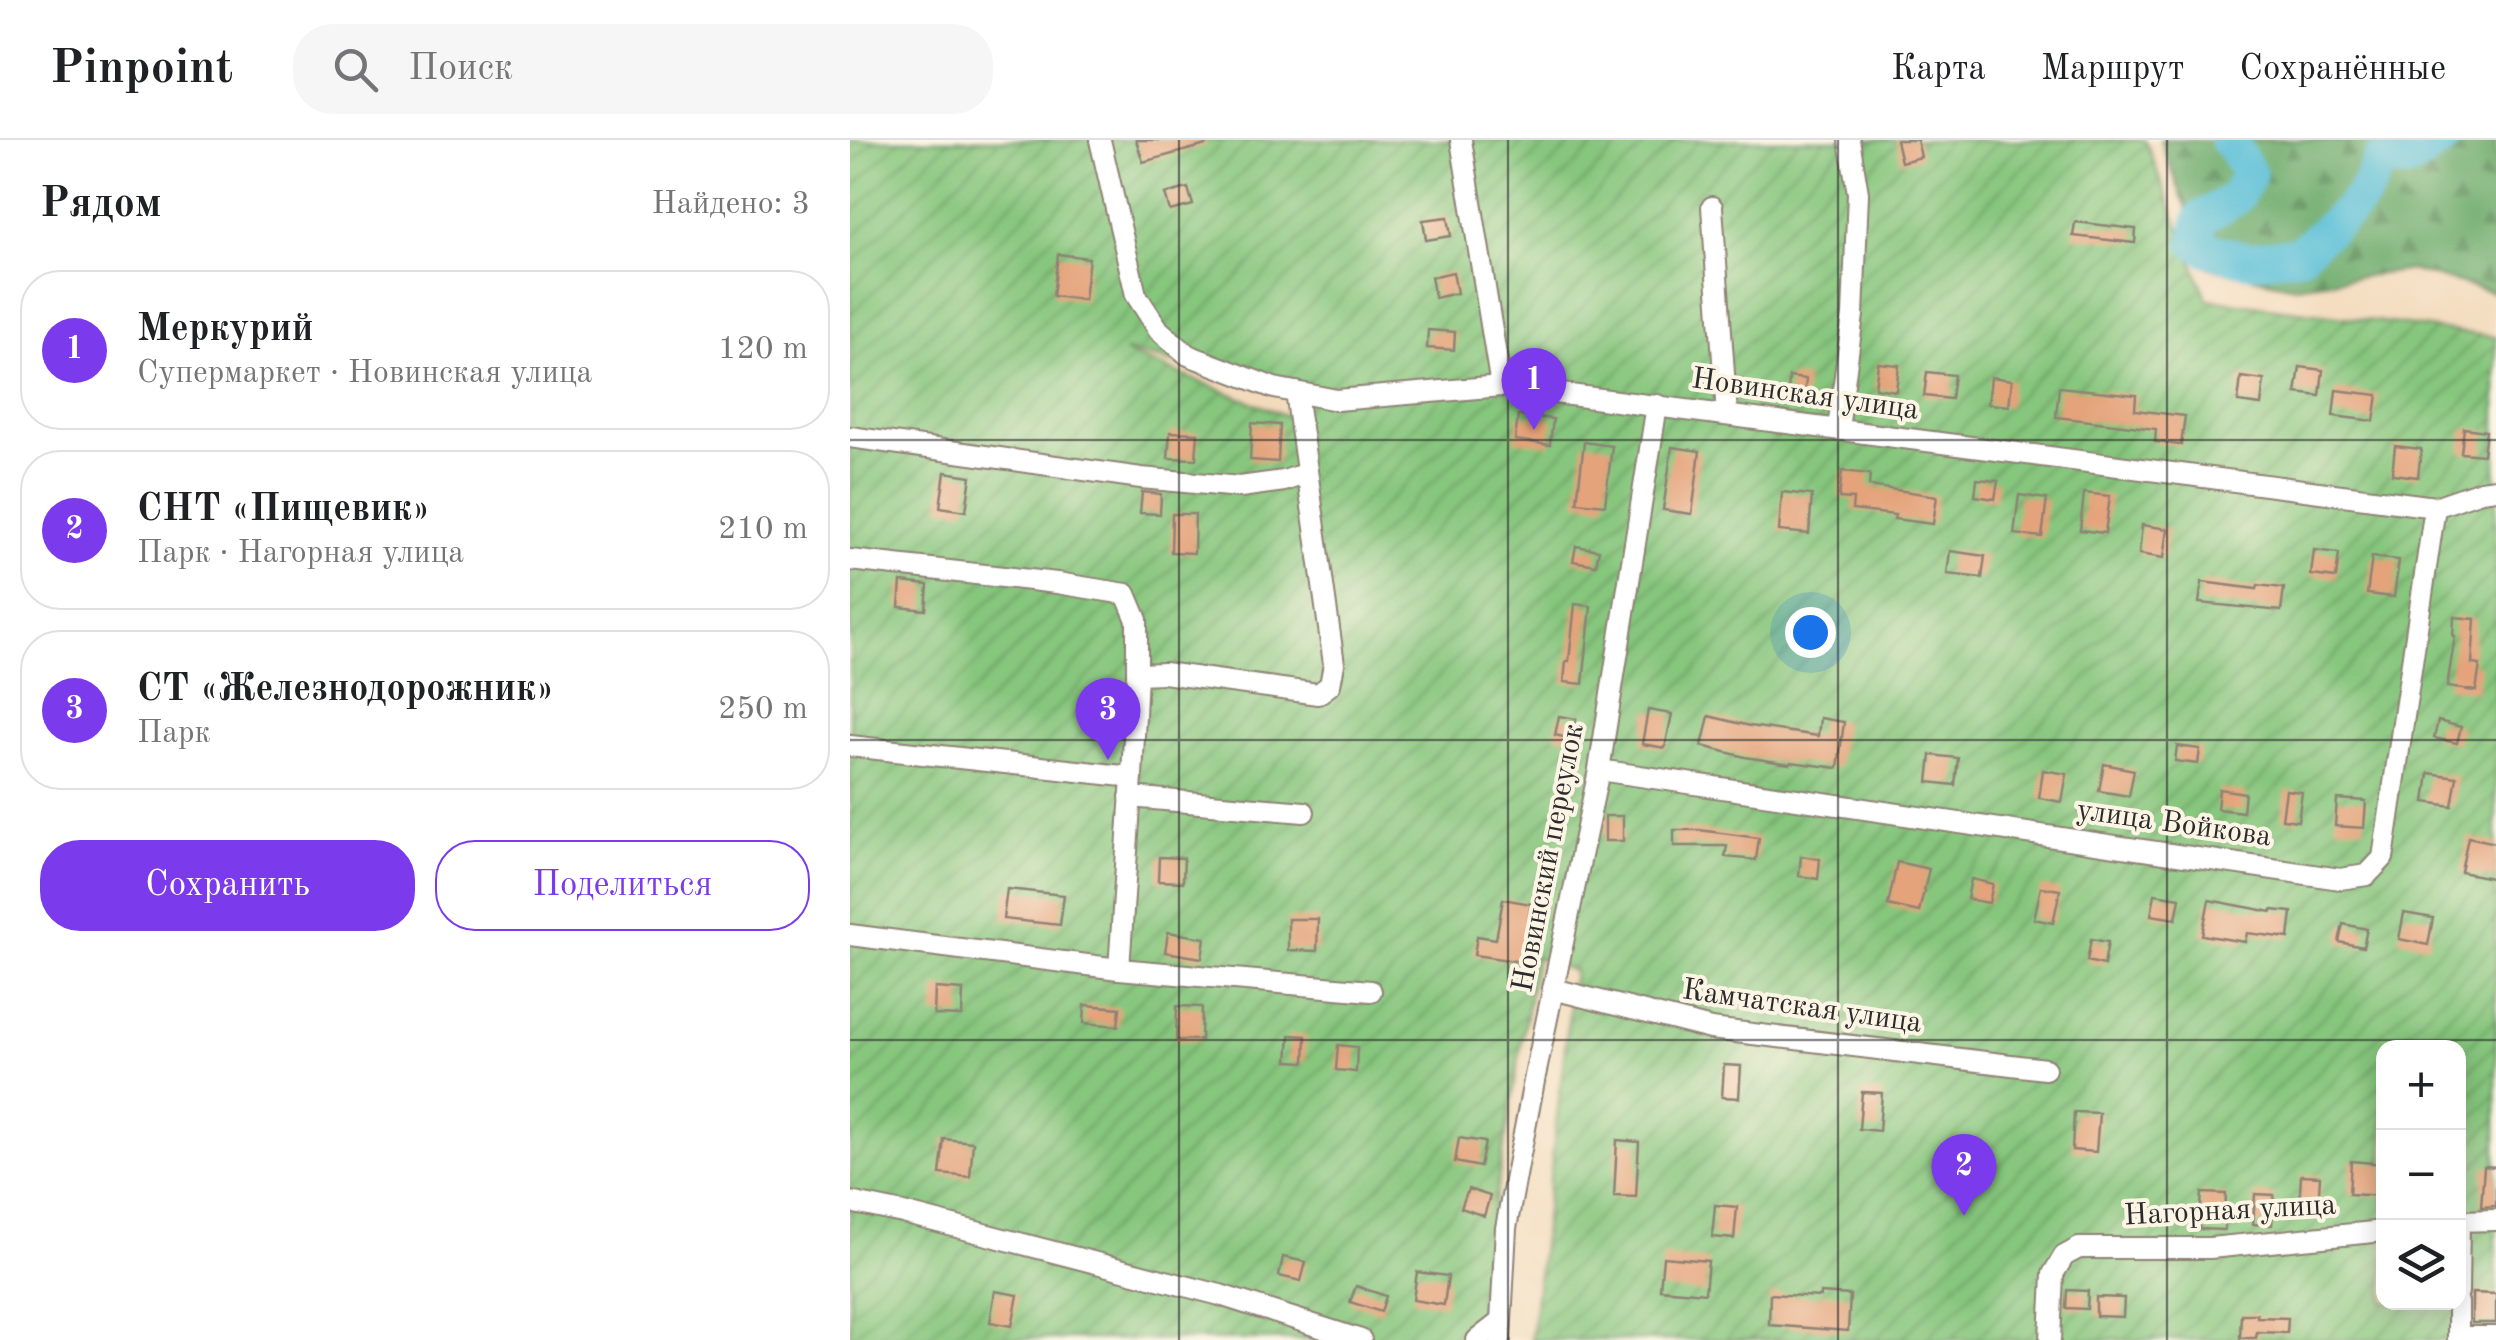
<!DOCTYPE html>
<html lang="ru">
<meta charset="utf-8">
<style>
body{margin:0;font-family:"Old Standard TT",serif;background:#f6f6f6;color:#202124}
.controls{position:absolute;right:30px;bottom:30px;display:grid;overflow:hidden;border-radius:20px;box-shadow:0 5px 25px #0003}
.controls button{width:90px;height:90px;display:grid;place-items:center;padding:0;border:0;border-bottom:2px solid #e0e0e0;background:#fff;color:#202124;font:50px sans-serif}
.you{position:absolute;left:960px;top:492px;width:35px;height:35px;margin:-25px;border:8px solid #fff;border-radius:50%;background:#1a73e8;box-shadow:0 0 0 15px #1a73e833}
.badge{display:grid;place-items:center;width:65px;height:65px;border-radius:50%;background:#7c3aed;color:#fff;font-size:32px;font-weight:700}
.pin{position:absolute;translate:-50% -82px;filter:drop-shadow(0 2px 5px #0008)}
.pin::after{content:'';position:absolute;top:52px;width:35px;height:30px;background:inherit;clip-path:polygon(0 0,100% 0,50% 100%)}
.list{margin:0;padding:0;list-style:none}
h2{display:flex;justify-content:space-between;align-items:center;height:130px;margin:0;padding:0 40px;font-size:42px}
h2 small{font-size:32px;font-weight:400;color:#757577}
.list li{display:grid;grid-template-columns:65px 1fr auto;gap:30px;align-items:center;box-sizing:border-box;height:160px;margin:0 20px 20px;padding:0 20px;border:2px solid #e0e0e0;border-radius:40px}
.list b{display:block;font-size:38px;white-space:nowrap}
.list p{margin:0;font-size:32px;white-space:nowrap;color:#757577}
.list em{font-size:32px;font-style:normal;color:#757577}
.actions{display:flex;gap:20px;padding:30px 40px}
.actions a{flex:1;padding:22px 0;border:2px solid #7c3aed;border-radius:40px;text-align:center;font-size:35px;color:#7c3aed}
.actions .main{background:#7c3aed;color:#fff}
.icon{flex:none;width:55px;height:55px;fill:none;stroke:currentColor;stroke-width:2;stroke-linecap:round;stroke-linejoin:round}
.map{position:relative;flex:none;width:1646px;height:1200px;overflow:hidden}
header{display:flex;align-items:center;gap:60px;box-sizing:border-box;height:140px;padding:0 50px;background:#fff;border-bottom:2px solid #e0e0e0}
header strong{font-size:48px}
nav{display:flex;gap:55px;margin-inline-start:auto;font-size:35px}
.search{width:700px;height:90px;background:#f6f6f6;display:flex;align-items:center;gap:25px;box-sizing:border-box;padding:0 35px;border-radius:40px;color:#757577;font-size:38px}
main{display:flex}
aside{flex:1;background:#fff}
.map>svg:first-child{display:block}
</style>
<header>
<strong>Pinpoint</strong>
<div class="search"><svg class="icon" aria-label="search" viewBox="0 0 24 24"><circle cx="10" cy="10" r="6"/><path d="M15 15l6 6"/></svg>Поиск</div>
<nav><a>Карта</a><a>Маршрут</a><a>Сохранённые</a></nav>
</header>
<main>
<aside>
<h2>Рядом<small>Найдено: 3</small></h2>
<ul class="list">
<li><span class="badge">1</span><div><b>Меркурий</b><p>Супермаркет · Новинская улица</p></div><em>120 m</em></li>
<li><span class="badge">2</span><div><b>СНТ «Пищевик»</b><p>Парк · Нагорная улица</p></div><em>210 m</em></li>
<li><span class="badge">3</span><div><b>СТ «Железнодорожник»</b><p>Парк</p></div><em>250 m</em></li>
</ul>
<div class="actions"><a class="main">Сохранить</a><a>Поделиться</a></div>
</aside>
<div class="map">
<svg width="1646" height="1200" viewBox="0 0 1646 1200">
<defs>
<pattern id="forest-firs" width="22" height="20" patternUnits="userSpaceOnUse" patternTransform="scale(2.5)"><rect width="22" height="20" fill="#6cab6c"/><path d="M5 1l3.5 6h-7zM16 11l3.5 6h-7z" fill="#598b59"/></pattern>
<pattern id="garden-furrows" width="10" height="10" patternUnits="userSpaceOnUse" patternTransform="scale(2.5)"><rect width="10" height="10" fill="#86c67d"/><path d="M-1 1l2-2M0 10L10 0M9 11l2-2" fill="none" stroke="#6ea167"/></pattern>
</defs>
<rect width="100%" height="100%" fill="#fcf5e5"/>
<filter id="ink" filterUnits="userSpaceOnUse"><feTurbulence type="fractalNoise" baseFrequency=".01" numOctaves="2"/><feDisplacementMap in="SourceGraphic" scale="20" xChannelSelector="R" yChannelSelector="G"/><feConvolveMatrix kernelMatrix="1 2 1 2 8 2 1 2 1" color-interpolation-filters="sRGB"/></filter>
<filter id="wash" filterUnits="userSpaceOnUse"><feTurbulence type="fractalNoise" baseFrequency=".0048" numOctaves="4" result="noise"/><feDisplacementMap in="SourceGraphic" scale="40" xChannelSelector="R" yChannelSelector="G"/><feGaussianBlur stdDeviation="2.25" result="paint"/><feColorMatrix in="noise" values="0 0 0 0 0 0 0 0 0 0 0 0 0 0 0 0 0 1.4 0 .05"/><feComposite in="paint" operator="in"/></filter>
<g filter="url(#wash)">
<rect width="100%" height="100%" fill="#f3dabc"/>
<!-- forest -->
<polygon fill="url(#forest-firs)" stroke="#4c6b4c" stroke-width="2.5" points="1310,0 1646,0 1646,153 1560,130 1445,146 1360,128"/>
<!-- garden -->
<path fill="url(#garden-furrows)" stroke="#587854" stroke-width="2.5" fill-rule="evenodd" d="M0,0H1295L1357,159L1646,197V1200H681L724,831L686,817L629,1154L632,1200L0,1198ZM276,211L445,252L450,281L276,213ZM1534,908H1608V1162H1534Z"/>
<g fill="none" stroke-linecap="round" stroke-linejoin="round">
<!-- river -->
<polyline stroke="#5ac0d8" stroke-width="35" points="1377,0 1381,2 1399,34 1386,58 1351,78 1346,102 1359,110 1399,120 1449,114 1501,69 1516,51 1530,21 1560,21 1592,0"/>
</g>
<g id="blocks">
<!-- building -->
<g fill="#e4a37a">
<polygon points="286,0 356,0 356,5 293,22"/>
<polygon points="1046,0 1067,0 1071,17 1051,22"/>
<polygon points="338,48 343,65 320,71 315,54"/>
<polygon points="598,77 601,96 576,100 573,80"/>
<polygon points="1225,82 1286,89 1285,103 1223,96"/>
<polygon points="208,114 239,118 234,160 203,156"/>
<polygon points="603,132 607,153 585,158 581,137"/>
<polygon points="578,190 605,192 604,210 577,208"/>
<polygon points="1028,223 1049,225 1046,251 1025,248"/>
<polygon points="1450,227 1473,230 1470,256 1446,253"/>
<polygon points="1077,232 1104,235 1101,259 1074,256"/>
<polygon points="939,237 956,239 954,259 938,258"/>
<polygon points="1141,237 1162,240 1159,266 1138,264"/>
<polygon points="1391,237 1414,240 1411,265 1388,262"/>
<polygon points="1209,247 1286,255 1285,270 1335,276 1331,305 1305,302 1306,289 1206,277"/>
<polygon points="1486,250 1528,255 1524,281 1483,276"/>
<polygon points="668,275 703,279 700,305 665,300"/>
<polygon points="402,283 430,285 428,322 400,320"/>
<polygon points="1614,288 1636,291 1633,315 1611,313"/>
<polygon points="320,292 348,293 346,319 318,318"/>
<polygon points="734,302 762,306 755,365 727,362"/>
<polygon points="1545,306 1571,309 1568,337 1542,334"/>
<polygon points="822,307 850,311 842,374 813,370"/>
<polygon points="992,331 1020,334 1019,346 1087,356 1083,384 1044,379 1045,375 1002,370 1003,359 989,358"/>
<polygon points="95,332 121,336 116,371 90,367"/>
<polygon points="1127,339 1148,341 1145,359 1125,356"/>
<polygon points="292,352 311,354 310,374 290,373"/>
<polygon points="932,352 962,355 959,394 929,391"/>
<polygon points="1234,353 1260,356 1255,393 1230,390"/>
<polygon points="1169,355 1197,359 1192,397 1164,394"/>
<polygon points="322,374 345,374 344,413 321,412"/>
<polygon points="1292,385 1318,389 1314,418 1289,414"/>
<polygon points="726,406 749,410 746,425 723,421"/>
<polygon points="1464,410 1489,413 1486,438 1461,435"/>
<polygon points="1100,411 1135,416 1132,438 1097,434"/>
<polygon points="1522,417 1549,420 1544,457 1517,454"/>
<polygon points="51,442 78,445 76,470 49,467"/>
<polygon points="1352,442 1407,449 1408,445 1434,448 1431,471 1349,463"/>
<polygon points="725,464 741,466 733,544 714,542 716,521 719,521"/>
<polygon points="1604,477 1625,479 1622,524 1630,525 1626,551 1597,547 1605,496 1603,496"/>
<polygon points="798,570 822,574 815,608 792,604"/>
<polygon points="709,576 726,579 722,599 705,595"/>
<polygon points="859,576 900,586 968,596 970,578 994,582 988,628 941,622 940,624 895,617 852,606"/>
<polygon points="1588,581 1611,587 1607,603 1584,598"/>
<polygon points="1327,606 1350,609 1348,624 1325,621"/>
<polygon points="1081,615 1108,618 1105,645 1078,642"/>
<polygon points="1254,624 1284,630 1279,656 1249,651"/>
<polygon points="1193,630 1217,634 1212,662 1189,658"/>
<polygon points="1579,633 1607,637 1602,666 1575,662"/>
<polygon points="1369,649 1395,653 1393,672 1367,669"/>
<polygon points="1436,650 1452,652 1448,681 1432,679"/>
<polygon points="1487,659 1516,661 1514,688 1485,686"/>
<rect x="755" y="676" width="18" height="25"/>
<polygon points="824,690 849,690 909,698 906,720 875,717 877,706 824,706"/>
<polygon points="1618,697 1646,703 1646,739 1611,732"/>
<polygon points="951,716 970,719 968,739 949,736"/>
<polygon points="309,717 334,718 333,742 308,741"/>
<polygon points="1047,722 1079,729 1069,772 1038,765"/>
<polygon points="1121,739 1143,744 1139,763 1117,759"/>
<polygon points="1191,747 1210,750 1203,783 1184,779"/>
<polygon points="157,749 214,755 210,785 153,779"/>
<polygon points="1305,754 1330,758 1326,779 1301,775"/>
<polygon points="653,759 681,764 672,822 624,815 627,796 646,799"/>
<polygon points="1359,760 1422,772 1422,770 1442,772 1439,798 1397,793 1395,802 1352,795"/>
<polygon points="1554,773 1583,778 1578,805 1549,799"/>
<polygon points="438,779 468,779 467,811 438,810"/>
<polygon points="1493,784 1517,789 1513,807 1489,802"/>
<polygon points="318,792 355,798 352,818 315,812"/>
<polygon points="1241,799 1258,802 1254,825 1237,821"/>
<polygon points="85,848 113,850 112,876 84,875"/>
<polygon points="235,865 270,868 268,886 234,883"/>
<polygon points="327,866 352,867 351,900 326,900"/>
<polygon points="440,895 456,896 455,922 438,921"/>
<polygon points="488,905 507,907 506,932 486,930"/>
<polygon points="874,925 891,926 889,958 872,957"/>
<polygon points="1012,952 1032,953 1029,991 1009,989"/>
<polygon points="1224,972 1249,973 1246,1012 1222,1010"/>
<polygon points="609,998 635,1002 630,1027 605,1022"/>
<polygon points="94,999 123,1002 120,1037 90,1034"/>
<polygon points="767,1000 789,1002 786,1057 764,1056"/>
<polygon points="1501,1021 1534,1024 1534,1056 1499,1054"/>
<polygon points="1634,1026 1646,1027 1646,1066 1631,1067"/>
<polygon points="1451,1035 1470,1036 1468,1070 1449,1069"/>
<polygon points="618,1049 640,1056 634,1076 611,1068"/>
<polygon points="1352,1053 1376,1054 1374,1090 1349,1089"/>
<polygon points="1405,1054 1424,1055 1422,1085 1403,1084"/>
<polygon points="865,1065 887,1067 884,1099 862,1097"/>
<polygon points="433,1117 456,1122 451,1141 429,1136"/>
<polygon points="813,1117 858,1121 855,1153 810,1149"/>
<polygon points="567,1132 598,1136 594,1165 563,1160"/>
<polygon points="506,1146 536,1156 531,1172 500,1162"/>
<polygon points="1217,1150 1238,1151 1237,1169 1216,1168"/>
<polygon points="145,1151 168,1155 162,1186 140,1182"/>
<polygon points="970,1153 1000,1155 998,1191 919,1185 920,1154 970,1157"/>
<polygon points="1622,1153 1646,1154 1646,1183 1622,1183"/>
<polygon points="1246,1157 1274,1158 1273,1177 1246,1176"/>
<polygon points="1391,1174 1407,1174 1407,1177 1438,1178 1437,1193 1407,1192 1406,1198 1390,1198"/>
</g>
</g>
</g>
<g filter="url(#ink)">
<use href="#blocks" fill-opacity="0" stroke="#8f8274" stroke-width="2.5"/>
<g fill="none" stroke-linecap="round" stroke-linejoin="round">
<defs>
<g id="minor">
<polyline points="250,0 286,155 309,190 338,215 424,248 487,260 651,246 1585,367 1631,351 1646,349"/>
<polyline points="611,0 651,246"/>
<polyline points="862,67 877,275"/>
<polyline points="988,289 1003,175 1008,53 999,0"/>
<polyline points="0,297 291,338 390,347 434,341 457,333"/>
<polyline points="0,420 207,443 276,454 287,480 287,534"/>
<polyline points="0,606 282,637 287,534 314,533 468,554 480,545 484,524 446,252"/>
<polyline points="749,630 1490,739 1517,735 1533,718 1585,367"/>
<polyline points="280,657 454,672"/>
<polyline points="0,795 269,829 521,851"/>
<polyline points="269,829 282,637"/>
<polyline points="703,849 861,889 1195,929"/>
<polyline points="0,1062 53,1073 370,1155 511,1200"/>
<polyline points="1608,1081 1646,1080"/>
<polyline points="1608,1152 1609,1081"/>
<polyline points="1608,1197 1646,1197"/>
<polyline points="627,1200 650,1182"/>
<polyline points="650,1200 656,1088 685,936 749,630 807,265"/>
<polyline points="1200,1200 1203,1134 1214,1116 1229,1108 1360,1108 1534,1091"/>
<polyline points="1608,1200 1608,1162"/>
</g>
</defs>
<!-- minor casing -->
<use href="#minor" stroke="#8f8274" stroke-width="24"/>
<!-- minor -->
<use href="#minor" stroke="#fff" stroke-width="20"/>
</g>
</g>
<!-- grid -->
<path fill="none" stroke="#2b2b2b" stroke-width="2.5" stroke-opacity="0.55" d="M329,0V1200M658,0V1200M988,0V1200M1317,0V1200M0,300H1646M0,600H1646M0,900H1646"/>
<g text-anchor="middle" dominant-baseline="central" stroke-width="8" stroke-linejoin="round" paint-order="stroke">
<!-- street labels -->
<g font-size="30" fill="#2b2b2b" stroke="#fcf5e5">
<text transform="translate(955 255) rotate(8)">Новинская улица</text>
<text transform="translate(1324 684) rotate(8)">улица Войкова</text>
<text transform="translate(699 718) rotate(-79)">Новинский переулок</text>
<text transform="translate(952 867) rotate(8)">Камчатская улица</text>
<text transform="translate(1380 1071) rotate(-3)">Нагорная улица</text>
</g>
</g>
</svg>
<div class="controls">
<button>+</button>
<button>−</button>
<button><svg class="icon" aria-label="layers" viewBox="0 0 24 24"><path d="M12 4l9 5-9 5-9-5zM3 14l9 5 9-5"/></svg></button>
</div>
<div class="you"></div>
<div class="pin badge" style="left:684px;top:290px">1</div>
<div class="pin badge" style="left:1114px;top:1076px">2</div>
<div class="pin badge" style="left:258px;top:620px">3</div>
</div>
</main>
